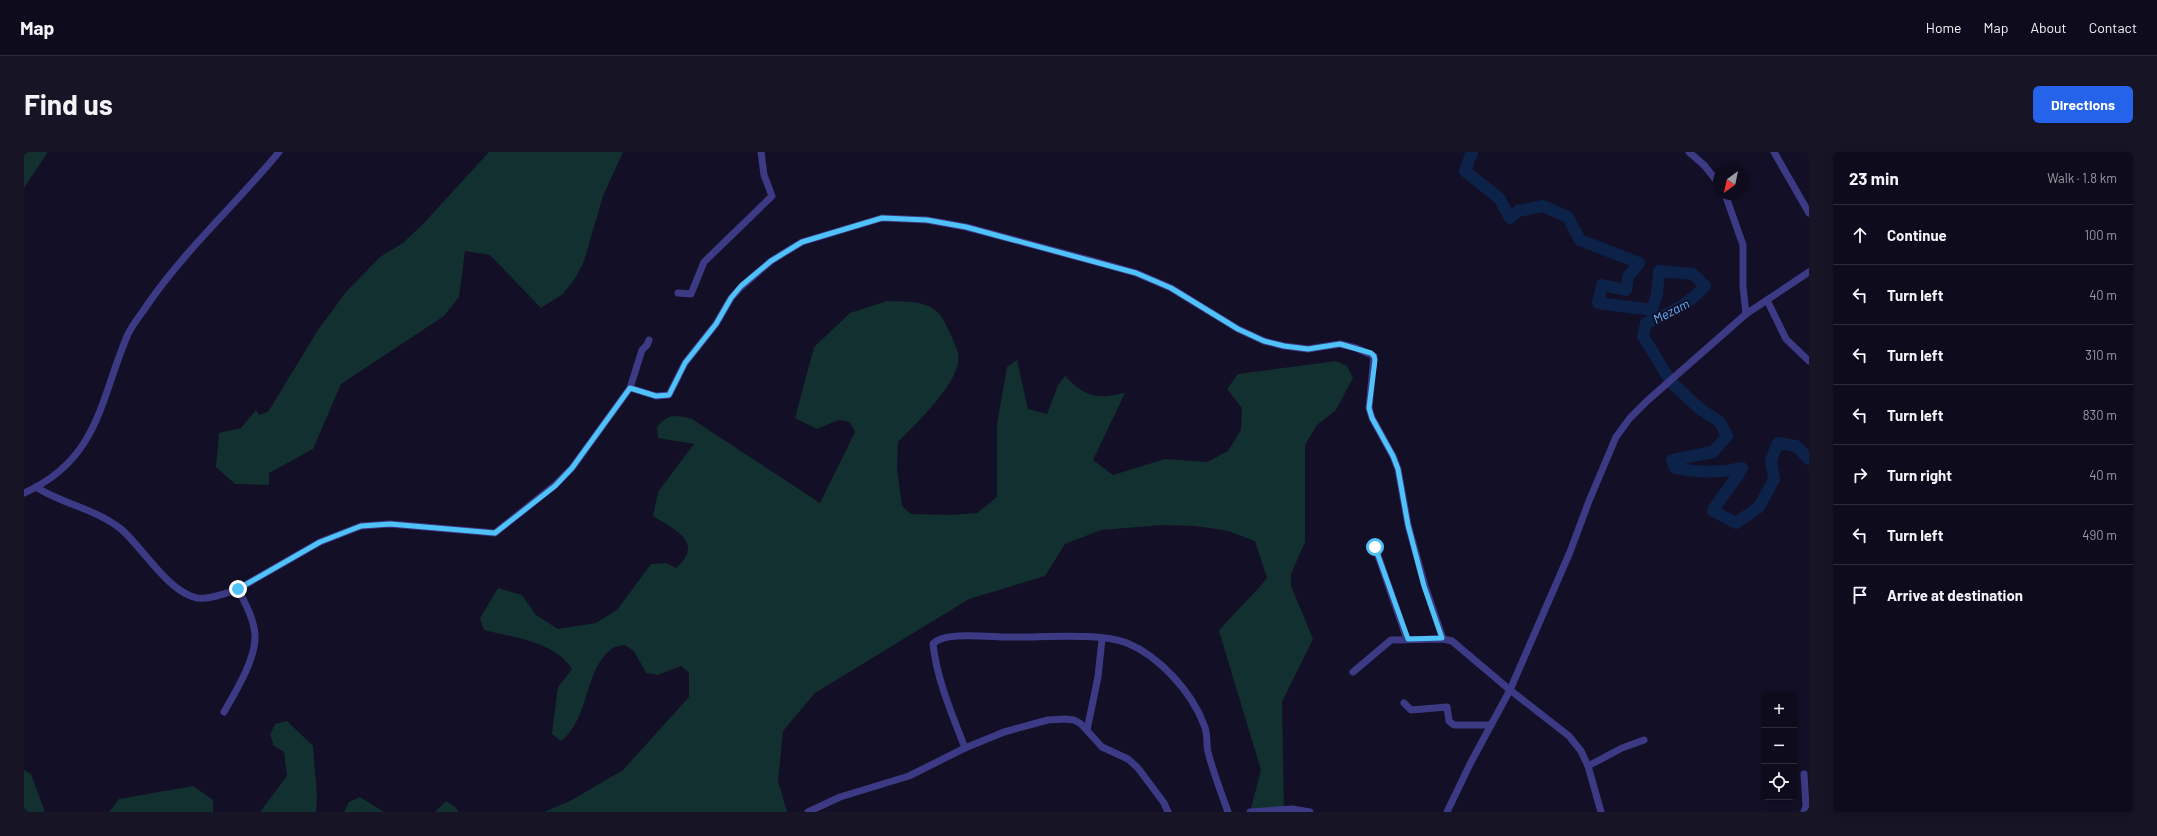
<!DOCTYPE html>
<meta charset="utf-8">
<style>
body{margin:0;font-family:Barlow,sans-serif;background:#171425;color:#f1f3f6}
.controls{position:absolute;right:12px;bottom:12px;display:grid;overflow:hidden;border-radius:6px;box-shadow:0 2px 10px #0003}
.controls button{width:36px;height:36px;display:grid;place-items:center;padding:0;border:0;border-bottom:1px solid #2e2b3b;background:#0e0b1c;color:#f1f3f6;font:20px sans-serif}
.compass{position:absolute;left:1689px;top:12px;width:36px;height:36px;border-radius:50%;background:#0e0b1c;box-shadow:0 2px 10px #0003;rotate:213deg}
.stop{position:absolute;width:12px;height:12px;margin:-9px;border:3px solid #4fc3f7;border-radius:50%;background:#fff}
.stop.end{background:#4fc3f7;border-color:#fff;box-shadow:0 1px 4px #0008}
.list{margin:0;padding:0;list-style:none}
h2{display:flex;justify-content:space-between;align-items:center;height:52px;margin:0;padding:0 16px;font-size:17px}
h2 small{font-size:13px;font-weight:400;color:#9b9ba3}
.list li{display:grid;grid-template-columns:26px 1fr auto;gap:12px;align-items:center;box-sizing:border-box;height:60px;padding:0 16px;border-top:1px solid #2e2b3b}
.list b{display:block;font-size:15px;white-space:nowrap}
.list em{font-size:13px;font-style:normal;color:#9b9ba3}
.icon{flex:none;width:22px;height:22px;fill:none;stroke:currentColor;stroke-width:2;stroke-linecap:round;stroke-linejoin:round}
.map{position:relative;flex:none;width:1785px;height:660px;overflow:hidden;border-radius:6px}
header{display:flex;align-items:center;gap:24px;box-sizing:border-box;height:56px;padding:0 20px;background:#0e0b1c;border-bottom:1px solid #2e2b3b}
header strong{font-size:19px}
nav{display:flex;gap:22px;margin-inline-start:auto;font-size:14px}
.intro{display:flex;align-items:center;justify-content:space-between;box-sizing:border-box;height:96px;padding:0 24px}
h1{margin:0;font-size:28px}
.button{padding:10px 18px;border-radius:6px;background:#2563eb;color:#fff;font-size:14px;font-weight:700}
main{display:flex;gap:24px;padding:0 24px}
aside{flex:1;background:#0e0b1c;border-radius:6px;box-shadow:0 2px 10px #0003}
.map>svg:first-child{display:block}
</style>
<header>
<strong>Map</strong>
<nav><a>Home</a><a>Map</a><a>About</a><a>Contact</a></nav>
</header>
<div class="intro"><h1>Find us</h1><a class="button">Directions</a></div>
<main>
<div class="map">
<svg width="1785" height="660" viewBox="0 0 1785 660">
<rect width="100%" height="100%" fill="#130f26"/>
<!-- green -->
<g fill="#12302f">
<polygon points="0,0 24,0 0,36"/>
<polygon points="465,0 599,0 579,44 560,109 552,125 539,142 517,156 466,103 441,99 435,145 420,164 317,232 289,297 245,321 245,333 211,332 192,315 195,281 217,276 232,258 235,263 244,260 294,178 322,140 356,105 379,91 400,71"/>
<path d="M863,149C891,150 913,147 925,179C928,186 932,194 934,201C940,228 891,272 874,290L873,317L878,354L887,362L925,363L953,361L973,345V272L983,215L993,208L1004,257L1023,262L1034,233L1041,224C1063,246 1071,247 1101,241L1069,308L1089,323L1141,307L1183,310L1204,299L1217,278L1218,256L1203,237L1214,222L1312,209L1323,214L1329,226L1312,258L1293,273L1281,293V390L1267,422V434L1289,487L1258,550L1260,660H1226L1237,618L1195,479C1210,460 1228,445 1243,426L1231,389L1204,379L1172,374L1139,373L1077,378L1041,392L1021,424L945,447L791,541L759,579L754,629L763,660H520L546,649L599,618L665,545V521L657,514L634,523L622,521L610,499L601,493C597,494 592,494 589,496C559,516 567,566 537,589L528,582L534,535L548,517C530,489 490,486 460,478L456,466L474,436L498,443L512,463L534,477L572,471L593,458L627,412L642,411L652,416C681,390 651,378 629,364L634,340L670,292L634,286L633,275C645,261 651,263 668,267L796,351L831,280L826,270L815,268L793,277L771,266L790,195L826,161Z"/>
<polygon points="263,569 289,594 293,644 292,660 236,660 263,624 260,600 250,594 246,583 251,572"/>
<polygon points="0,618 7,622 21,660 0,660"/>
<polygon points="169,634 189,648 189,660 85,660 95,647"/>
<polygon points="336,645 360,660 320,660 325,650"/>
<polygon points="422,649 432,656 435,660 411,660"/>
</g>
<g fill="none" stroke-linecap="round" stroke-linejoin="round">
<!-- river -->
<path stroke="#0c2248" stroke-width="12" d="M1448,0L1441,19L1475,46L1486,66L1494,59L1519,54L1544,65L1556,88L1615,111L1604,125L1602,138L1578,133L1574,151L1628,158L1633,142L1635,119L1669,122L1681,134C1664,153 1645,162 1622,171L1619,184L1647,230L1676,257L1696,270L1703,284L1689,300L1648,308L1651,316C1674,321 1695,321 1718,316C1710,332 1697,343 1689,359L1712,371L1735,355L1750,327L1747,308L1754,291L1772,294L1785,307"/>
<!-- minor -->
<g stroke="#3d3a85" stroke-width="7">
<polyline points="1665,0 1680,13 1695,32"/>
<polyline points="1750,0 1785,61"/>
<polyline points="1701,42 1719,93 1719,134 1722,162"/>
<polyline points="654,141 667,142 680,110 748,44 740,23 737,0"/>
<polyline points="1743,148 1762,187 1785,209"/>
<polyline points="606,236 632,244 645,243 661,211 692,172 707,146 717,135 747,109 778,90 858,66 903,68 942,75 1069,109 1112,121 1147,136 1214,177 1240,189 1260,194 1284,197 1316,192 1332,196 1350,204 1345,256 1348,266 1369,304 1374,317 1384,373 1401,434 1419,487"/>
<path d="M12,335C38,352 72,357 97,377C118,395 144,440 173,446C185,448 203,441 214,437L296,390L337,374L366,372L471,381L531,333L548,316L606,236L618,198L623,193L625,188"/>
<path d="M0,341C75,308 76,247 104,182C110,170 119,160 126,149C164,95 213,51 255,0"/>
<polyline points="1351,395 1383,487"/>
<polyline points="1329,520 1367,488 1419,487 1428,489 1486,538 1545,584 1557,599 1564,614 1577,660"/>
<polyline points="1380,551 1387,558 1423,555 1425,569 1430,573 1467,573"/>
<path d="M200,560C212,539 232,507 231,483C230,467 221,451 214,437"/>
<polyline points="1063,578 1074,525 1078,487"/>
<path d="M941,596C928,562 913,528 909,492C919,479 966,485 982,485C1015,486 1074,480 1103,491C1135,504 1168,540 1180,573C1184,581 1182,591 1184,600C1189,620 1197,640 1204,660"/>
<polyline points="1564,614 1598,596 1620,588"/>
<polyline points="784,660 816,645 885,624 941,596 980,580 1024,568 1041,567 1050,568 1057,572 1078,595 1104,607 1114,616 1140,651 1144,660"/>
<polyline points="1226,660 1268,657 1286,660"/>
<polyline points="1423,660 1446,612 1486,538 1546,400 1565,349 1592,285 1606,266 1623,249 1722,162 1785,120"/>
<polyline points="1780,660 1782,654 1780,622"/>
</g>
</g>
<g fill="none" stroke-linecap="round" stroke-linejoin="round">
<!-- route -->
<polyline stroke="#4fc3f7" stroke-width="5" points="214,437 296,390 337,374 366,372 471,381 531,334 548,316 606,236 632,244 645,243 661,211 692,172 707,146 717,134 747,109 778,90 858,66 903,68 942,75 1112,121 1147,136 1214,177 1240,189 1260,194 1284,197 1316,192 1347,201 1350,204 1351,208 1345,256 1348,266 1369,304 1374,317 1384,373 1400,434 1418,486 1384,487 1351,395"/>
</g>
<g text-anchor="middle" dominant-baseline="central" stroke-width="4" stroke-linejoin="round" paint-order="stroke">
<!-- water labels -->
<g font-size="13" font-style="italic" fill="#62b6ff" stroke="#130f26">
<text transform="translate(1647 159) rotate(-27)">Mezam</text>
</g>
</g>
</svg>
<div class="controls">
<button>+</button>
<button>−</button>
<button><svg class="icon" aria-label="locate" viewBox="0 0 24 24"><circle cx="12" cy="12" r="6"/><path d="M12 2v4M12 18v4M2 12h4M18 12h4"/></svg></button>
</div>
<svg class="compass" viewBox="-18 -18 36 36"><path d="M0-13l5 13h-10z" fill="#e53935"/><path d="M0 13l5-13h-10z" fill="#9b9ba3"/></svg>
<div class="stop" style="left:1351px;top:395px"></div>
<div class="stop end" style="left:214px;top:437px"></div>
</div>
<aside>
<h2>23 min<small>Walk · 1.8 km</small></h2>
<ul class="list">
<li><svg class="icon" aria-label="ahead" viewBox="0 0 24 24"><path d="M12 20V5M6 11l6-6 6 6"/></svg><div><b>Continue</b></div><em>100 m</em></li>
<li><svg class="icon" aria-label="left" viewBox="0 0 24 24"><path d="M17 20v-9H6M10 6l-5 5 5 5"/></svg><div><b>Turn left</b></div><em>40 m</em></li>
<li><svg class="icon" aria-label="left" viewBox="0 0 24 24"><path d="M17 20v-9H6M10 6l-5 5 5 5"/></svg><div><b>Turn left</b></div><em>310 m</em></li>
<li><svg class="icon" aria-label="left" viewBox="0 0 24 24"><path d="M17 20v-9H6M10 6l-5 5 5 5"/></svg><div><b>Turn left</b></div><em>830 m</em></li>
<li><svg class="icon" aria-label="right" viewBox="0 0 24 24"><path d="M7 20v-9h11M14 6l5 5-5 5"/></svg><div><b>Turn right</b></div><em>40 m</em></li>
<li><svg class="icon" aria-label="left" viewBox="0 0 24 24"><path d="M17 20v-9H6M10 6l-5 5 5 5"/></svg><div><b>Turn left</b></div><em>490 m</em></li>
<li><svg class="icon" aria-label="arrive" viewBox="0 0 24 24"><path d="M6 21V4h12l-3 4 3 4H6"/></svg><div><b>Arrive at destination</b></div></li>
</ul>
</aside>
</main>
